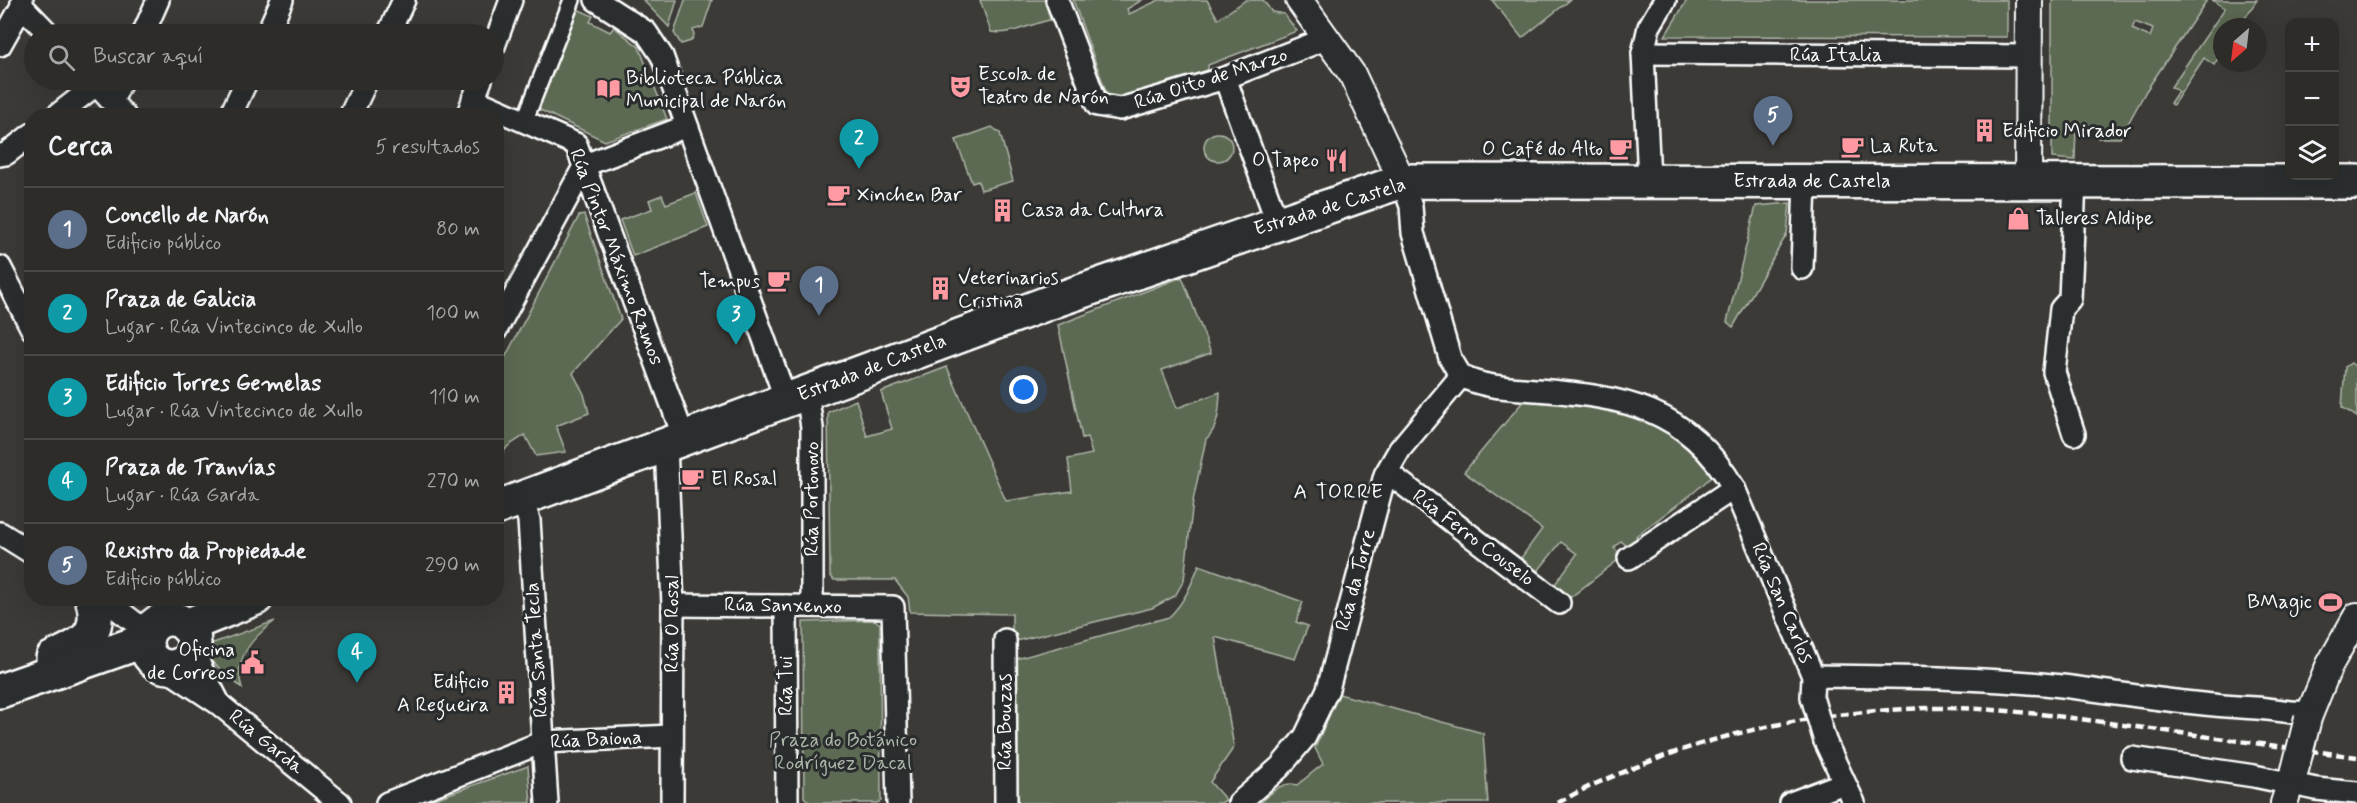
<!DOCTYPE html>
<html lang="es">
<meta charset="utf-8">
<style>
body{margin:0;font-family:Mynerve,sans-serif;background:#393835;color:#f1f3f6}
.controls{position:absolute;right:18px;top:18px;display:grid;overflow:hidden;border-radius:12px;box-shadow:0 6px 24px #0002}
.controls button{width:54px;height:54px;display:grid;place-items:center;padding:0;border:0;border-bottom:2px solid #484846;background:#2d2c29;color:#f1f3f6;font:30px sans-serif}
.compass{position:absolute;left:2213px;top:18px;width:54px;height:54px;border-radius:50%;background:#2d2c29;box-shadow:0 6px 24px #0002;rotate:208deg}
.you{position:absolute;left:1024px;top:390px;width:21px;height:21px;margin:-15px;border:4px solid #fff;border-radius:50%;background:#1a73e8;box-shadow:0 0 0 9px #1a73e833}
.badge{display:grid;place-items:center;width:39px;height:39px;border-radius:50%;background:#ea580c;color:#fff;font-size:20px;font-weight:700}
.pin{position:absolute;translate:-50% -50px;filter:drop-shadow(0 2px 3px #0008)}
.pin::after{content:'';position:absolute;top:32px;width:21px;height:18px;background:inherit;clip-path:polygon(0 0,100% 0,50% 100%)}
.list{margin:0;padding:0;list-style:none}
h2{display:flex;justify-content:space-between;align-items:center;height:78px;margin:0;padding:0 24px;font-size:26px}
h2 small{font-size:20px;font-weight:400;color:#a7a7a8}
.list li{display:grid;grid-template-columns:39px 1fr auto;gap:18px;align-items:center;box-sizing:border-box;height:84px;padding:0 24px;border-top:2px solid #484846}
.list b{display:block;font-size:22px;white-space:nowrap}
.list p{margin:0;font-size:20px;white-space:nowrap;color:#a7a7a8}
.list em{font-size:20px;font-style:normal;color:#a7a7a8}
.icon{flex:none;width:33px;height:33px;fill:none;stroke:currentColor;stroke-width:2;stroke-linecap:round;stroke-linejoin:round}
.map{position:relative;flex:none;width:2357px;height:803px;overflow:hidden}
.search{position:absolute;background:#2d2c29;box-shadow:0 6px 24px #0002;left:24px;top:24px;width:480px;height:66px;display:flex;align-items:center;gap:15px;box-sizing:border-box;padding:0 21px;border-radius:33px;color:#a7a7a8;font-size:22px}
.panel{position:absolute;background:#2d2c29;box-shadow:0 6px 24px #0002;left:24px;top:108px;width:480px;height:498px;border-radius:24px}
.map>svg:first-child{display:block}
</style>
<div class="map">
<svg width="2357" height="803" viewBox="0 0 2357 803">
<rect width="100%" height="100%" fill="#3c3a37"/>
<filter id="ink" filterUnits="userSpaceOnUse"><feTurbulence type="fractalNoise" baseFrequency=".0167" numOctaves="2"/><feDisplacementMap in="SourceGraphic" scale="12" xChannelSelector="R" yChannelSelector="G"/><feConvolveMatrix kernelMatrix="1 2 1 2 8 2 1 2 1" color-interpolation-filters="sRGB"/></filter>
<g filter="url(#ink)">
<!-- green -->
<g fill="#5d6b53" stroke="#aeb5a9" stroke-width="1.5" fill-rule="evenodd">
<polygon points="643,0 677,0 669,27"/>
<polygon points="685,0 712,0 703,27 693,30 694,35 691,41 681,44 674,33"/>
<path d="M980,0H1046L1050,20C1031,24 1009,36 991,32Z"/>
<polygon points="1073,0 1142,0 1127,9 1129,14 1159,0 1207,0 1218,19 1246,0 1263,0 1272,12 1284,14 1297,31 1208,65 1208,70 1119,101 1108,97"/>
<polygon points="1492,0 1570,0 1522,38"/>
<polygon points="1687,0 2007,0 2007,37 1665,36"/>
<path d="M2052,0H2207L2146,91L2120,138H2097L2096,126H2076L2075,160L2052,158ZM2135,22L2153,29L2150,37L2132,29Z"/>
<polygon points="2212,0 2257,0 2239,27 2222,27 2222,52 2214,65 2204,58 2173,105 2170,103 2178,91 2171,87 2225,8"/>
<polygon points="575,8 593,16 590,22 610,32 614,27 639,47 667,119 605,141 536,108"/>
<polygon points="992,127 1000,133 1013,181 981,190 978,181 972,183 956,140"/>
<circle cx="1218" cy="147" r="14"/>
<polygon points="696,193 708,227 633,256 620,220 652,209 649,200 662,195 666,204"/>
<polygon points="1790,203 1787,234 1733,327 1727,322 1756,206"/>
<polygon points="584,215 621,319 573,373 584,394 589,413 556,426 566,452 536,456 525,435 508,446 497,460 497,373 579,216"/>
<path d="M1182,277L1211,353L1162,370L1177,408L1220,392C1219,409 1219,428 1206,439L1193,501L1184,580L1175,596L1152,608L1012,642V614L910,612L908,597L895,580H834L830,575L828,412L856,400L867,436L892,429L881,392L947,367L1006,501L1072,491L1068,459L1092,454L1087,437L1082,438L1058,325Z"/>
<polygon points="2351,363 2357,368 2357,417 2342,407 2345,367"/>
<polygon points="1556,398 1646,418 1676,436 1716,473 1693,493 1636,536 1640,541 1631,549 1621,541 1614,548 1623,556 1571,597 1555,584 1577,554 1561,542 1538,571 1521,558 1542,529 1464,472 1525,399"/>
<path d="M1199,565L1303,602L1296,622L1308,626L1295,659L1215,637L1234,747L1210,782L1226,800L1221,803H1017L1016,659L1169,617C1185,602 1191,585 1199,565Z"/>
<polygon points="875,620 880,624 881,801 877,803 810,803 804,797 803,622"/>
<path d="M275,621C253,637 232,659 242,688L203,654L202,647Z"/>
<path d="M1339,694L1483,733L1488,803H1260C1271,794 1281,780 1297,785L1323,764L1315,748Z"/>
<polygon points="528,766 531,803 423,803"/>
</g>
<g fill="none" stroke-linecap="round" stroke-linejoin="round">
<defs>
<polyline id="pedestrian" points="524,122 572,0"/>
<g id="minor">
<polyline points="22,0 22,6 49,34"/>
<polyline points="596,0 646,32 662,56 786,400"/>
<polyline points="1057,0 1097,105 1120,109 1225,78 1328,38"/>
<polyline points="143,34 158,0"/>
<polyline points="267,34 282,0"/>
<polyline points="388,34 404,0"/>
<polyline points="0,45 22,6"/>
<polyline points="494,46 511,0"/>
<polyline points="1643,53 2028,56"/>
<polyline points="1225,78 1277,222"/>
<polyline points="92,80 125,116"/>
<polyline points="473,99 576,144 684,438"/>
<polyline points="112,101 122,80"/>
<polyline points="56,116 97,84"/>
<polyline points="230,116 247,80"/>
<polyline points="350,116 367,80"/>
<polyline points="467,116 481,80"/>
<polyline points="0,155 6,154 32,134"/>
<polyline points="1649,180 1643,53 1649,27 1665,0"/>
<polyline points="1402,181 1411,206 1413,233 1450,358 1461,376"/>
<polyline points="0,267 32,329"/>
<polyline points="1802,268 1805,181"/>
<polyline points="496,330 585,165 687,126"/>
<path d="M1461,376C1484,388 1512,388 1537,390C1625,397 1686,407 1734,488L1813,676L1812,697"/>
<polyline points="807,392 812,428 812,606"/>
<polyline points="2074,434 2054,372 2061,309 2070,299 2075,181"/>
<polyline points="666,445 673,605 672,803"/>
<polyline points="1387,472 1559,603"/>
<polyline points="522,499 529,520 547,803"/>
<polyline points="0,533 32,553"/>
<polyline points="1629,558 1734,488"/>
<polyline points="103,598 148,633"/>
<polyline points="162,598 180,621"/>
<polyline points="673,605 893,607 898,803"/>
<polyline points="786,606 787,803"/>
<polyline points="1005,640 1006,803"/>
<polyline points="194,646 200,666 219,703"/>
<polyline points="160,665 219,704 340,803"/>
<path d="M1813,676C1896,677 1979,677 2062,686C2127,694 2191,705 2256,708C2275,709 2291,714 2310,712"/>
<polyline points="1825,741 1854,803"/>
<polyline points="2132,758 2254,776 2316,789 2357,793"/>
<polyline points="387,803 543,742 672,736"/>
<polyline points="1239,803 1280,767 1305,737 1328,689 1385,475 1400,449 1461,376"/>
<polyline points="1791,803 1844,783"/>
</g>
<g id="tertiary">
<polyline points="1299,0 1352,74 1402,181"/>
<polyline points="2028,182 2029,0"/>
<polyline points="2308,718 2329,666 2357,616"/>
<polyline points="2284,803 2295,770"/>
</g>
<g id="primary">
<polyline points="496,508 1056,300 1402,181 2357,182"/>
<circle cx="170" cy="643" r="24"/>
<polyline points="186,626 256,598"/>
<path d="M53,658C82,645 104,635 92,598"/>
<polyline points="0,691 146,640"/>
</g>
</defs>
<!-- pedestrian casing -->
<use href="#pedestrian" stroke="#fff" stroke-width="20"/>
<!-- minor casing -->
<use href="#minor" stroke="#fff" stroke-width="26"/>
<!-- tertiary casing -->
<use href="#tertiary" stroke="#fff" stroke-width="30"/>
<!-- primary casing -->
<use href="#primary" stroke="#fff" stroke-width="38"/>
<!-- pedestrian -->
<use href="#pedestrian" stroke="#2a2d2e" stroke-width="15"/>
<!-- minor -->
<use href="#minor" stroke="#2a2d2e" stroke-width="21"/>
<!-- tertiary -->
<use href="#tertiary" stroke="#2a2d2e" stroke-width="26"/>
<!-- primary -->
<use href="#primary" stroke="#2a2d2e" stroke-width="33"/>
<!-- rail -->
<path stroke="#fff" stroke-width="4.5" stroke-dasharray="9 4.5" stroke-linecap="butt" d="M1558,803C1587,786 1618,774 1649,762C1737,727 1834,711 1929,708C1998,707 2068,717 2137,727C2210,737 2284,747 2357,757"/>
<defs>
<polyline id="minor-bridge" points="1812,697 1825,741"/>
<polyline id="tertiary-bridge" points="2295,770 2308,718"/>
</defs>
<!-- minor-bridge casing -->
<use href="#minor-bridge" stroke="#fff" stroke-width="26" stroke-linecap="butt"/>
<!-- tertiary-bridge casing -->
<use href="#tertiary-bridge" stroke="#fff" stroke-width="30" stroke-linecap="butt"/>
<!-- minor-bridge -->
<use href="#minor-bridge" stroke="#2a2d2e" stroke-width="21"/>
<!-- tertiary-bridge -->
<use href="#tertiary-bridge" stroke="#2a2d2e" stroke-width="26"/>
</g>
</g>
<!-- icons -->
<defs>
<symbol id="theatre-bare" viewBox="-9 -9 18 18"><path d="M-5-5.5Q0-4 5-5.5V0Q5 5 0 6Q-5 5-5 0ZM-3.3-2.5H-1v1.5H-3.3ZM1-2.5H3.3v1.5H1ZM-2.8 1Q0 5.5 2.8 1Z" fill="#ff9aa2" stroke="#2a2d2e" stroke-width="2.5" paint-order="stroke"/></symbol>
<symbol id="library-bare" viewBox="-9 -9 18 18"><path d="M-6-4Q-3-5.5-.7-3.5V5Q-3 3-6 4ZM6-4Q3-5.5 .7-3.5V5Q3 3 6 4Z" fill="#ff9aa2" stroke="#2a2d2e" stroke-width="2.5" paint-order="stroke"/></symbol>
<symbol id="building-bare" viewBox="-9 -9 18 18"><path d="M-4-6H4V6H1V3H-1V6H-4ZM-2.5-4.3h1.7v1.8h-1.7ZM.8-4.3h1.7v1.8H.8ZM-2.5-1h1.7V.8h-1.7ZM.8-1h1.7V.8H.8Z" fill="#ff9aa2" stroke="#2a2d2e" stroke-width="2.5" paint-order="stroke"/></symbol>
<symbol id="cafe-bare" viewBox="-9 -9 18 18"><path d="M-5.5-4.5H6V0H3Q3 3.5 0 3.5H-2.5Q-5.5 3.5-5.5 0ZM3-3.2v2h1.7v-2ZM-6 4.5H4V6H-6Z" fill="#ff9aa2" stroke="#2a2d2e" stroke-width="2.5" paint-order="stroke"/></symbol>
<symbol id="restaurant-bare" viewBox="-9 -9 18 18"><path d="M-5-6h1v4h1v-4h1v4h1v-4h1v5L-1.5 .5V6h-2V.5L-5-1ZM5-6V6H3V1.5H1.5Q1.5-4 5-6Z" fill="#ff9aa2" stroke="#2a2d2e" stroke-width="2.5" paint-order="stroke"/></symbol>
<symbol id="shop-bare" viewBox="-9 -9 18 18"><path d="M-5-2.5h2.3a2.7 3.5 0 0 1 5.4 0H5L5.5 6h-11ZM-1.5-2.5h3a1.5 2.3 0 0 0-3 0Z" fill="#ff9aa2" stroke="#2a2d2e" stroke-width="2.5" paint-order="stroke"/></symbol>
<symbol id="stadium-bare" viewBox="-9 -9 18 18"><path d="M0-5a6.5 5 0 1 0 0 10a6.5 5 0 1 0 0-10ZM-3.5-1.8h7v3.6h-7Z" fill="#ff9aa2" stroke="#2a2d2e" stroke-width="2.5" paint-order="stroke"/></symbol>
<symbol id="civic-bare" viewBox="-9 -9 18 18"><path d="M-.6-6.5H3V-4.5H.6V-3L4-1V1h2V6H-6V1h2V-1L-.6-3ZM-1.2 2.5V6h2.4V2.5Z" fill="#ff9aa2" stroke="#2a2d2e" stroke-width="2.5" paint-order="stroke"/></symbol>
</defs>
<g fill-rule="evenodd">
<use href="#theatre-bare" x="944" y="70" width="33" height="33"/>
<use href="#library-bare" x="592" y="72" width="33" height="33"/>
<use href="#building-bare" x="1968" y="114" width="33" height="33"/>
<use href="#cafe-bare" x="1836" y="130" width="33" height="33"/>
<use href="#cafe-bare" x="1604" y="132" width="33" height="33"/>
<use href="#restaurant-bare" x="1320" y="144" width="33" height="33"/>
<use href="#cafe-bare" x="822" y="178" width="33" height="33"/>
<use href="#building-bare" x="986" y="194" width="33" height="33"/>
<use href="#shop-bare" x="2002" y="202" width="33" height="33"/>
<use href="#cafe-bare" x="762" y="264" width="33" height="33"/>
<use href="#building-bare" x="924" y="272" width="33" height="33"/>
<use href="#cafe-bare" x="676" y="462" width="33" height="33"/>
<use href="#stadium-bare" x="2314" y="586" width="33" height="33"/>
<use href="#civic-bare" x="236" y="646" width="33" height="33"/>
<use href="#building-bare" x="490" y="676" width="33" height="33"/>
</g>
<g text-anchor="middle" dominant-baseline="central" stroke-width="6" stroke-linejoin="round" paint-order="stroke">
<!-- street labels -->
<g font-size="20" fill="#fff" stroke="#2a2d2e">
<text x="1836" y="55">Rúa Italia</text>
<text transform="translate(1211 79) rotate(-18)">Rúa Oito de Marzo</text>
<text x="1812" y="181">Estrada de Castela</text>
<text transform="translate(1330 207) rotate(-17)">Estrada de Castela</text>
<text transform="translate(616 257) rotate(69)">Rúa Pintor Máximo Ramos</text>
<text transform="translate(872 368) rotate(-21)">Estrada de Castela</text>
<text transform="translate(812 499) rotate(-90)">Rúa Portonovo</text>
<text transform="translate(1473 538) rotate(37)">Rúa Ferro Couselo</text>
<text transform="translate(1356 580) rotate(-75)">Rúa da Torre</text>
<text transform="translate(1782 603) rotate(67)">Rúa San Carlos</text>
<text transform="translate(783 606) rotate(1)">Rúa Sanxenxo</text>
<text transform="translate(672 624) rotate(-90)">Rúa O Rosal</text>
<text transform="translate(537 650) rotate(-94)">Rúa Santa Tecla</text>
<text transform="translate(786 686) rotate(-90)">Rúa Tui</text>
<text transform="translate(1005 722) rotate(-90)">Rúa Bouzas</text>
<text transform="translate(596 740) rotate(-3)">Rúa Baiona</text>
<text transform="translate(266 742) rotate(39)">Rúa Garda</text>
</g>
<!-- poi labels -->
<g font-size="20" fill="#fff" stroke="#2a2d2e" text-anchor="start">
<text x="978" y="74">Escola de<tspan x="978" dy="23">Teatro de Narón</tspan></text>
<text x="626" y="78">Biblioteca Pública<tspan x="626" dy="23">Municipal de Narón</tspan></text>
<text x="2002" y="131">Edificio Mirador</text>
<text x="1870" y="146">La Ruta</text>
<text x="1603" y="149" text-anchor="end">O Café do Alto</text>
<text x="1319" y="160" text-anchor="end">O Tapeo</text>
<text x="857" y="195">Xinchen Bar</text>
<text x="1021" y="210">Casa da Cultura</text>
<text x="2036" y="218">Talleres Aldipe</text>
<text x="958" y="278">Veterinarios<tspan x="958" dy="23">Cristina</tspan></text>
<text x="760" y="281" text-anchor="end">Tempus</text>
<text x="711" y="479">El Rosal</text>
<text x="2312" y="602" text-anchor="end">BMagic</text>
<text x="235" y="650" text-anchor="end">Oficina<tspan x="235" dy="23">de Correos</tspan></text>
<text x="489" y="682" text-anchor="end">Edificio<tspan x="489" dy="23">A Regueira</tspan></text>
</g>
<!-- park labels -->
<g font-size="20" fill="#aeb5a9" stroke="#2a2d2e">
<text x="843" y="740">Praza do Botánico<tspan x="843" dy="23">Rodríguez Dacal</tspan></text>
</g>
<!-- neighbourhood labels -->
<g font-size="21" letter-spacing="1.5" fill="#fff" stroke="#2a2d2e">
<text x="1339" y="492">A TORRE</text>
</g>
</g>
</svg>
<div class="controls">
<button>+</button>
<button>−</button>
<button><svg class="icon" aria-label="layers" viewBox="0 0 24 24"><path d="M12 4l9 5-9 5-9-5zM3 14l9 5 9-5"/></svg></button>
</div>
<svg class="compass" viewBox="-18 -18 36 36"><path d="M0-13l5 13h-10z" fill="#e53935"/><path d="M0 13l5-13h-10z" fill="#a7a7a8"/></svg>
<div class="you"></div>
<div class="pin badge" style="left:819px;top:316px;background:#5c6f8a">1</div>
<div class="pin badge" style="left:859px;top:169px;background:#0f9aa8">2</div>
<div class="pin badge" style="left:736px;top:345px;background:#0f9aa8">3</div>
<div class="pin badge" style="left:357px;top:683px;background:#0f9aa8">4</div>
<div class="pin badge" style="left:1773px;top:146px;background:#5c6f8a">5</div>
<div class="search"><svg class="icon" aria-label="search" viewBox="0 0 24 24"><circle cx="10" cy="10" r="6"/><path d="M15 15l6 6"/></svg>Buscar aquí</div>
<section class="panel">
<h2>Cerca<small>5 resultados</small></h2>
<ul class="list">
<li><span class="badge" style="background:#5c6f8a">1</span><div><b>Concello de Narón</b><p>Edificio público</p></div><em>80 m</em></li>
<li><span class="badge" style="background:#0f9aa8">2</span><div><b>Praza de Galicia</b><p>Lugar · Rúa Vintecinco de Xullo</p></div><em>100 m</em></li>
<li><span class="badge" style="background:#0f9aa8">3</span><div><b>Edificio Torres Gemelas</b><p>Lugar · Rúa Vintecinco de Xullo</p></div><em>110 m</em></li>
<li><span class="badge" style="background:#0f9aa8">4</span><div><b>Praza de Tranvías</b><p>Lugar · Rúa Garda</p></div><em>270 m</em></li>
<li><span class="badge" style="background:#5c6f8a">5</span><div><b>Rexistro da Propiedade</b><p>Edificio público</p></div><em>290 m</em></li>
</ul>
</section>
</div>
